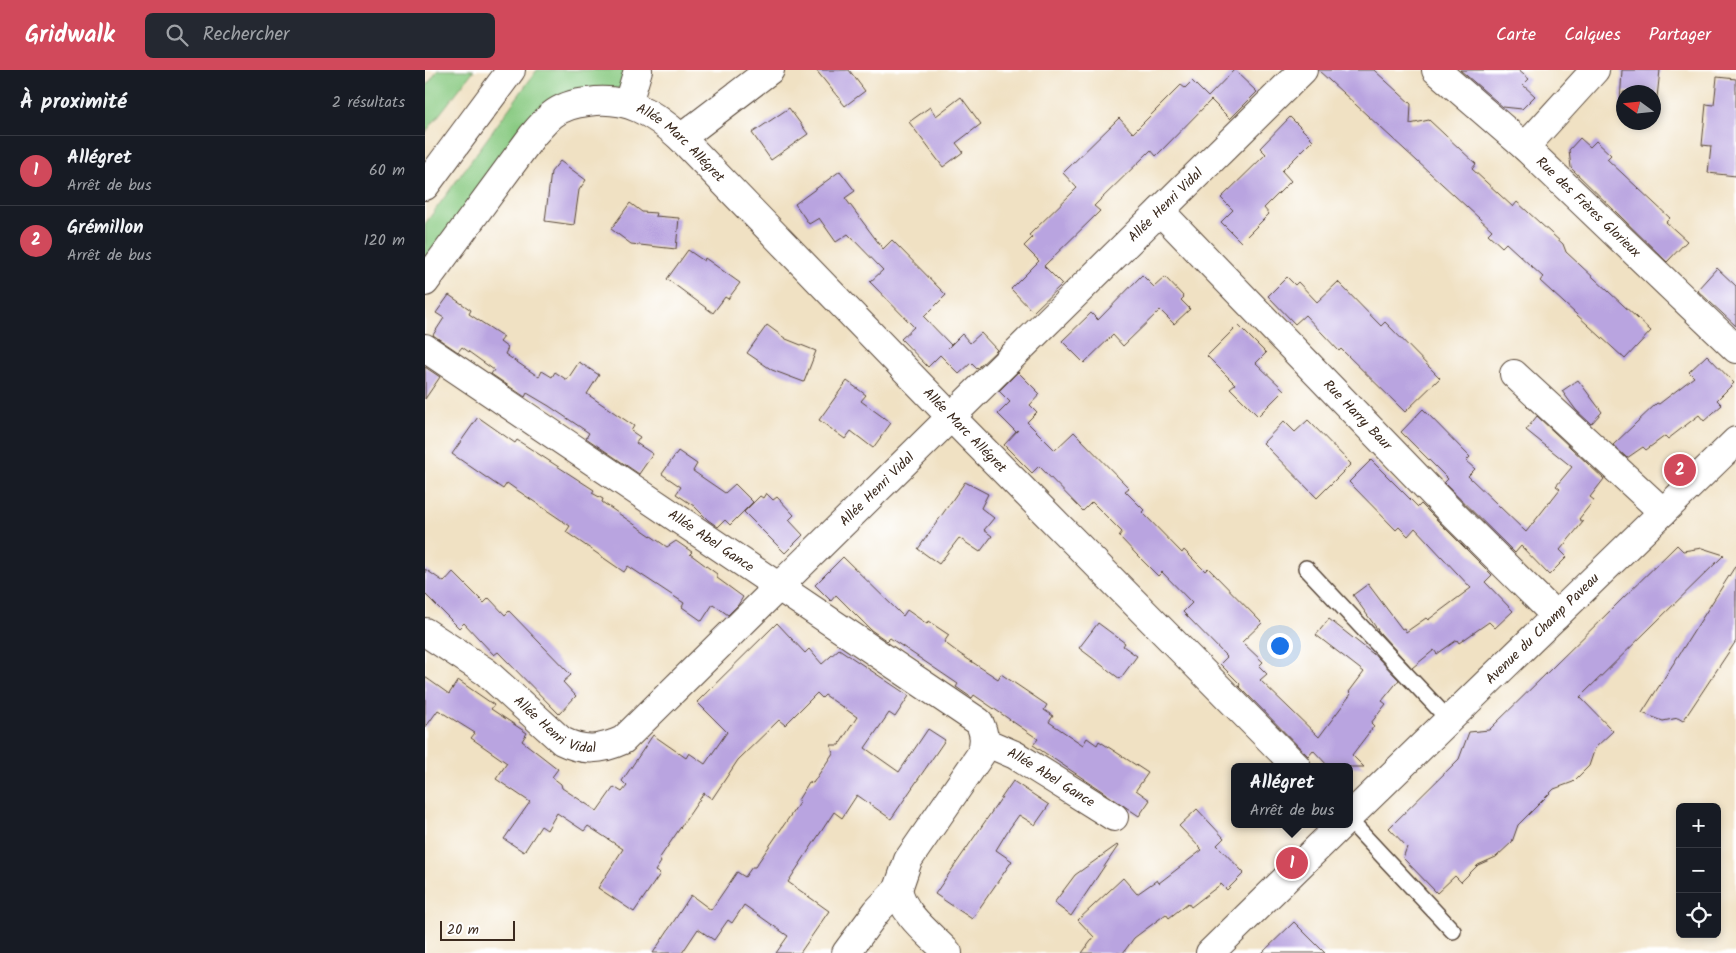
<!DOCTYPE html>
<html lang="fr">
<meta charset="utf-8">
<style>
body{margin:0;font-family:Kalam,sans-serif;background:#242831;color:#f1f3f6}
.controls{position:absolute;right:15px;bottom:15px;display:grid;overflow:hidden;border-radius:8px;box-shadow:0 2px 8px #0003}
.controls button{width:45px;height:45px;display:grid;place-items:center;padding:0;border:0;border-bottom:1px solid #363941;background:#171b24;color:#f1f3f6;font:25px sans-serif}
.compass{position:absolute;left:1191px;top:15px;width:45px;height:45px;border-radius:50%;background:#171b24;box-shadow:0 2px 8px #0003;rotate:285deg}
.scale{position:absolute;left:15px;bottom:12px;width:75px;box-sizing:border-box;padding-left:5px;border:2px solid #3b2a1e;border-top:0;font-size:14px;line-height:18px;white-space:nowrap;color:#3b2a1e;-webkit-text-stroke:4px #fff;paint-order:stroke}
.you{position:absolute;left:854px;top:575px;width:18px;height:18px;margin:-12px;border:4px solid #fff;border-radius:50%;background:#1a73e8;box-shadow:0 0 0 8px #1a73e833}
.badge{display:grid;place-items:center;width:32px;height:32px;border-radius:50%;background:#d1495b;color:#fff;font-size:16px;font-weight:700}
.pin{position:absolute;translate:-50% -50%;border:2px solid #fff;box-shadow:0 1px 5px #0006}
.popup{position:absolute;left:806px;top:693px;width:122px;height:65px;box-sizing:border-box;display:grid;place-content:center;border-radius:8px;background:#171b24;filter:drop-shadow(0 1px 4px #0005);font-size:16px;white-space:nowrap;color:#9ea1a6}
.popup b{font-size:19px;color:#f1f3f6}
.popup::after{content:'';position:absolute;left:50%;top:100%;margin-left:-10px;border:10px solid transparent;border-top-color:#171b24}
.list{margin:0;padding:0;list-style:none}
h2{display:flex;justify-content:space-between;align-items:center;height:65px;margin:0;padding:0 20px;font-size:21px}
h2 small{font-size:16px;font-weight:400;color:#9ea1a6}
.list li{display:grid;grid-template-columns:32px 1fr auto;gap:15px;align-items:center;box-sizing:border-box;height:70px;padding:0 20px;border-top:1px solid #363941}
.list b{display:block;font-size:19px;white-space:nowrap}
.list p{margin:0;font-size:16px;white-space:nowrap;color:#9ea1a6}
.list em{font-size:16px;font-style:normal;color:#9ea1a6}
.icon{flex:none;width:28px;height:28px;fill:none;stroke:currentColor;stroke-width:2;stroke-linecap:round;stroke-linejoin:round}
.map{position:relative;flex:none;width:1311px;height:883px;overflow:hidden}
header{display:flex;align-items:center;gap:30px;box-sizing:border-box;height:70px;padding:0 25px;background:#d1495b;color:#fff}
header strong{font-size:24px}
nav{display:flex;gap:28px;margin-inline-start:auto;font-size:18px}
.search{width:350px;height:45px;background:#242831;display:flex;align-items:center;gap:12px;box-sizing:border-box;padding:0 18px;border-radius:8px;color:#9ea1a6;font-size:19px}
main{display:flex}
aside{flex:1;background:#171b24}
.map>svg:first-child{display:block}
</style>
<header>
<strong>Gridwalk</strong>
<div class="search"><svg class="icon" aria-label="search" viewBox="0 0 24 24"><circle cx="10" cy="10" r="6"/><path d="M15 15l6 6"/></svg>Rechercher</div>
<nav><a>Carte</a><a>Calques</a><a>Partager</a></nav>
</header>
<main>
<aside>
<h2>À proximité<small>2 résultats</small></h2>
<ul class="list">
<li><span class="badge">1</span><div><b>Allégret</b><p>Arrêt de bus</p></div><em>60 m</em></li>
<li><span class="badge">2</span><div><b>Grémillon</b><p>Arrêt de bus</p></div><em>120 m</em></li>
</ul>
</aside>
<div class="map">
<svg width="1311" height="883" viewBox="0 0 1311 883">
<rect width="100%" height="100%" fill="#fff"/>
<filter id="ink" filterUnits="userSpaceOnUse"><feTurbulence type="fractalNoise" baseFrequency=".02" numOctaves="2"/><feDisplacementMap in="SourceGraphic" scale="10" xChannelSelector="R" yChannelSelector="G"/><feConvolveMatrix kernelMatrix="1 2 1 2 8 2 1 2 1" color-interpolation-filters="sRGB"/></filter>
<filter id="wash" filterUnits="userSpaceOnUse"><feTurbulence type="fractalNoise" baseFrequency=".0096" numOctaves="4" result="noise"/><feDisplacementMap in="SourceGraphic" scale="20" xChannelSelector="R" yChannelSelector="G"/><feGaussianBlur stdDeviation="1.12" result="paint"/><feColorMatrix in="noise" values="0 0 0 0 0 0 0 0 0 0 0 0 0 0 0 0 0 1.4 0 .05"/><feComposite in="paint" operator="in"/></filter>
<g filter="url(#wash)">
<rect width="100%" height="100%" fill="#f0e1c3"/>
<!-- green -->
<g fill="#8acb83" stroke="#627a50">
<polygon points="13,0 49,0 0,63 0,18"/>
<polygon points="112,0 203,0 196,19 158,20 0,192 0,154"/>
</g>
<g id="blocks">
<!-- building -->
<g fill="#b9a4e0">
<polygon points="391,0 424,0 440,21 420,36"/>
<polygon points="809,0 832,22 805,49 786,30 731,86 726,80 669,136 675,141 619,196 637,214 608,242 586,219 614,191 599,176 607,168 604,165 652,118 638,103 694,48 708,63 756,15 760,18 767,11 783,27"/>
<polygon points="893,0 949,0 986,34 985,54 1004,50 1051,94 1047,99 1088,137 1092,132 1138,174 1141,182 1226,261 1200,289 1115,211 1118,207 1081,173 1077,177 1063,164 1067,160"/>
<polygon points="1035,0 1093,0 1104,9 1098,15 1110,26 1097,39 1078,37"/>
<polygon points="1197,0 1235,0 1231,37 1228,37 1228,22 1198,22 1198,34 1195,33"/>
<polygon points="1292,7 1311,9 1311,106 1283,103 1286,76 1277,75 1281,34 1289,35"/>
<polygon points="536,27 556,54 531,73 538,82 518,97 484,52 505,37 511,46"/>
<polygon points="364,38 383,64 346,90 327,63"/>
<polygon points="865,47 888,70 857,101 866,111 839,138 844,144 816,172 796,152 808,140 796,128 841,84 835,78"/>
<polygon points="1155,68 1165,77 1171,71 1186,85 1182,89 1245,148 1241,152 1262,171 1242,192 1146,98 1144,80"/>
<polygon points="135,91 161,110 154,120 149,155 120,151 126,102"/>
<polygon points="415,101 430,121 420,128 458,179 467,170 521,225 499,247 526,275 523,278 537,264 545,273 556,263 572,280 552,299 546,293 534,304 515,285 503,297 476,269 489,257 445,212 458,200 423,164 411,172 394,148 384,154 370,134"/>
<polygon points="205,133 217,142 231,143 230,146 254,148 251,179 206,174 186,159"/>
<polygon points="263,180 279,191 280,188 315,213 303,229 300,227 288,243 242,209"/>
<polygon points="1292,198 1311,216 1311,256 1272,220"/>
<polygon points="717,205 729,217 740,207 759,227 756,230 765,239 749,254 735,240 698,276 688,265 659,293 637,271 666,243 673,250"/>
<polygon points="862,207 870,215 873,212 892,232 913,212 956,256 960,252 1015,308 980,342 916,279 914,281 880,245 870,254 843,226"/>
<polygon points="24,225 46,240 44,244 79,267 75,272 83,278 80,284 114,307 117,301 127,307 130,302 142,310 154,292 174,305 162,324 209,356 206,361 215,367 211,373 228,384 214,404 161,368 164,363 124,336 102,323 100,327 66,304 69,300 37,277 33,282 8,265 19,248 11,243"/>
<polygon points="342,255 361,269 391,281 379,312 347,300 322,283"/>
<polygon points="813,255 841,283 831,293 859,320 833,346 805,318 810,314 782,286"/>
<polygon points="1282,285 1309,313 1292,330 1297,335 1279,351 1274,345 1243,369 1240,366 1221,380 1218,377 1202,388 1188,375 1232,333 1234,334 1269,307 1264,302"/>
<polygon points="0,297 15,307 0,329"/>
<polygon points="593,302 615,324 605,335 612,342 602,352 630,380 649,362 704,418 700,421 719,440 717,442 757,483 759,480 780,501 783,498 837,553 817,572 838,592 834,596 842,604 835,610 894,667 926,624 924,622 939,602 891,565 904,549 952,587 974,610 957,631 961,634 946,653 949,656 927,685 939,697 904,697 888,680 883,686 814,616 815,614 795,594 802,587 758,542 767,533 737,502 733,506 712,485 694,466 697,462 667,432 658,441 614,396 607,403 579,375 593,360 591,362 573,344 585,332 574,321"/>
<polygon points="1153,310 1177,342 1166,354 1151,340 1137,321"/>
<polygon points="422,311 441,325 436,331 466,353 448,378 426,361 420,369 394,350"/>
<polygon points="998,339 1045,387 1041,391 1050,399 1043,406 1101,462 1135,419 1131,416 1147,397 1101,360 1112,346 1179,409 1165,427 1169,430 1154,449 1158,452 1135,480 1142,487 1124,505 1096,476 1090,483 1019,413 1023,409 976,362"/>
<polygon points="53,347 90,373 92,370 169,420 167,423 178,429 177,432 242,477 251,471 267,482 265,484 292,504 292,508 318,527 313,535 303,545 288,534 277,551 257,537 259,533 203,496 199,502 141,462 145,456 89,418 82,413 78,419 27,384"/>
<polygon points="883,350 926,394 892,428 838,373 859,351 870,362"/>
<polygon points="253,381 272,394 268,401 300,423 310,414 328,432 305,455 300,450 293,457 283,450 269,436 251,424 256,417 237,404"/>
<polygon points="946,390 993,437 996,434 1067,505 1060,512 1088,541 1070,558 1064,552 1034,573 1032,570 1012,584 1009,580 987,598 955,563 928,525 943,514 977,559 979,558 981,562 1001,548 1003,550 1046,518 990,458 983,466 974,457 971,460 924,412"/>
<polygon points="540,412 563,424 556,438 569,448 559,460 567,466 555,482 534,468 514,494 493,479"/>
<polygon points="341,423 348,430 352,427 369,445 364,450 378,465 360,483 319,442 335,426 338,428"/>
<polygon points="1252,475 1258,481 1277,478 1299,485 1155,627 1188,661 1170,678 1164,696 1148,712 1129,719 1093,755 1087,772 1071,787 1053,795 1036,812 1030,806 1012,823 978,788 982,777 964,758 1034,689 1044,662 1064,660"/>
<polygon points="418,487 478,546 482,540 502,554 503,551 524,565 519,572 535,584 573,609 576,604 622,635 619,640 628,646 624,652 658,675 662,668 672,675 674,671 723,703 711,720 725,730 714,746 608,675 613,669 549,625 547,628 531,617 533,614 465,568 462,571 446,560 411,525 406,531 390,515"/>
<polygon points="1311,495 1311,571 1258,651 1253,648 1238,651 1217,643"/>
<polygon points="0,499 19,512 28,502 59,533 64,528 80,545 84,541 146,605 138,612 151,626 134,644 73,582 69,585 39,553 34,558 0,524"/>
<polygon points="352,553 380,583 384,579 397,594 414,579 484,626 470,647 464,643 440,678 474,702 503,659 520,670 466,749 432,725 417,748 409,742 363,812 404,841 375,883 351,883 363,866 319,835 307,853 303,850 289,870 273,859 257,883 228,883 266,825 286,840 312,802 320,807 327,797 330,797 374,733 373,730 384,712 388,713 408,683 406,675 414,675 432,647 400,625 397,628 392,623 360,655 354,650 313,690 287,729 279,723 234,789 236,792 230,801 235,804 209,842 173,818 198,779 163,756 159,761 132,743 122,760 116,756 99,782 79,769 105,732 71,709 82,693 46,668 50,663 13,640 0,658 0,607 24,624 33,610 69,635 66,639 102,663 97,671 133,699 127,707 136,714 137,718 172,741 189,717 197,722 202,716 197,711 228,665 261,688 264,683 280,694 302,662 272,632"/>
<polygon points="673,553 700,573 698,576 712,586 695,609 654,578"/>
<polygon points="588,711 624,735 610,755 594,745 582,762 571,780 587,791 547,849 510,824"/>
<polygon points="772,739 799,768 792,775 819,803 802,820 796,814 766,837 763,833 744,848 741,844 709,868 698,883 657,883 669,867 653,850 698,808 712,824 732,810 734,813 777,780 754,756"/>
<polygon points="692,775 693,776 646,846 629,833 650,805"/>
<polygon points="869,852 900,883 837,883"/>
</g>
</g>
</g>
<g filter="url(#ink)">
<use href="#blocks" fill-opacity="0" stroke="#564537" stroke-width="1"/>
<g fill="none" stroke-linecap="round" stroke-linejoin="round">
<defs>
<g id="lane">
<polyline points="881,498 1024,650"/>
<polyline points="924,750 1028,861"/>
</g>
<g id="street">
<path id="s1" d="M1011,0L1100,77L1311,279"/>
<polyline points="203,33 213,0"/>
<polyline points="256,68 345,0"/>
<polyline points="1100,77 1170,0"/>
<path id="s2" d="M735,141L1023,439L1131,546"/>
<path id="s3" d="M0,212L108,65C114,58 120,51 127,45C137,37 151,33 163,32C201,26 229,43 256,68L526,347L872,697"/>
<path id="s4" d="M0,278L554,652C560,664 560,672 556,684L483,790L473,819L452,841L421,883"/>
<polyline points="1089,304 1238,442"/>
<path id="s5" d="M0,562L61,602L137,671C159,682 176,680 198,670L878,0"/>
<path id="s6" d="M560,672L590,685L689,747"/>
<path id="s7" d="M924,747L1311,371"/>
<path d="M473,819C478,845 505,864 523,883"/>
<polyline points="785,883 917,754"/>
</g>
<polyline id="primary" points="0,116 86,0"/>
</defs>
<!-- lane casing -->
<use href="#lane" stroke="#564537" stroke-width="18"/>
<!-- street casing -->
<use href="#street" stroke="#564537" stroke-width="30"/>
<!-- primary casing -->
<use href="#primary" stroke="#564537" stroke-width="30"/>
<!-- lane -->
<use href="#lane" stroke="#fff" stroke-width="15"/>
<!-- street -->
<use href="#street" stroke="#fff" stroke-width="28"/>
<!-- primary -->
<use href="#primary" stroke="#fff" stroke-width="28"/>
</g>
</g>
<g text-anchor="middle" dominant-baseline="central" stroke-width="4.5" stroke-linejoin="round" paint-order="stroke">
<!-- street labels -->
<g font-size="14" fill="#3b2a1e" stroke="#fff">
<text stroke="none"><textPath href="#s3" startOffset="355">Allée Marc Allégret</textPath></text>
<text stroke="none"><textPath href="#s5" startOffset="1001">Allée Henri Vidal</textPath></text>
<text stroke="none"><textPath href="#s1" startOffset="205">Rue des Frères Glorieux</textPath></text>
<text stroke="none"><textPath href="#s2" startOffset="284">Rue Harry Baur</textPath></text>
<text stroke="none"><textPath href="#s3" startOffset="760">Allée Marc Allégret</textPath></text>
<text stroke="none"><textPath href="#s5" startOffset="596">Allée Henri Vidal</textPath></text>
<text stroke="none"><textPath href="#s4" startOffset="345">Allée Abel Gance</textPath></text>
<text stroke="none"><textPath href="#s7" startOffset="270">Avenue du Champ Paveau</textPath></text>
<text stroke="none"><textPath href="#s5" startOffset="162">Allée Henri Vidal</textPath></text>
<text stroke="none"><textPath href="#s6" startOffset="75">Allée Abel Gance</textPath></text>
</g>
</g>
</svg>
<div class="controls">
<button>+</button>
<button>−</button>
<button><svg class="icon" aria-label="locate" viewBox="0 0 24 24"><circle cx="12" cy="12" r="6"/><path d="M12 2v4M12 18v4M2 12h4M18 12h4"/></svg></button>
</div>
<svg class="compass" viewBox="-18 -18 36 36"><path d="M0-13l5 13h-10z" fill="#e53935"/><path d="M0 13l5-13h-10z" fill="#9ea1a6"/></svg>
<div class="scale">20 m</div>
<div class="you"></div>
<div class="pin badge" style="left:867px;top:793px">1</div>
<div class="popup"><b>Allégret</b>Arrêt de bus</div>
<div class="pin badge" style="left:1255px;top:400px">2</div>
</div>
</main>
